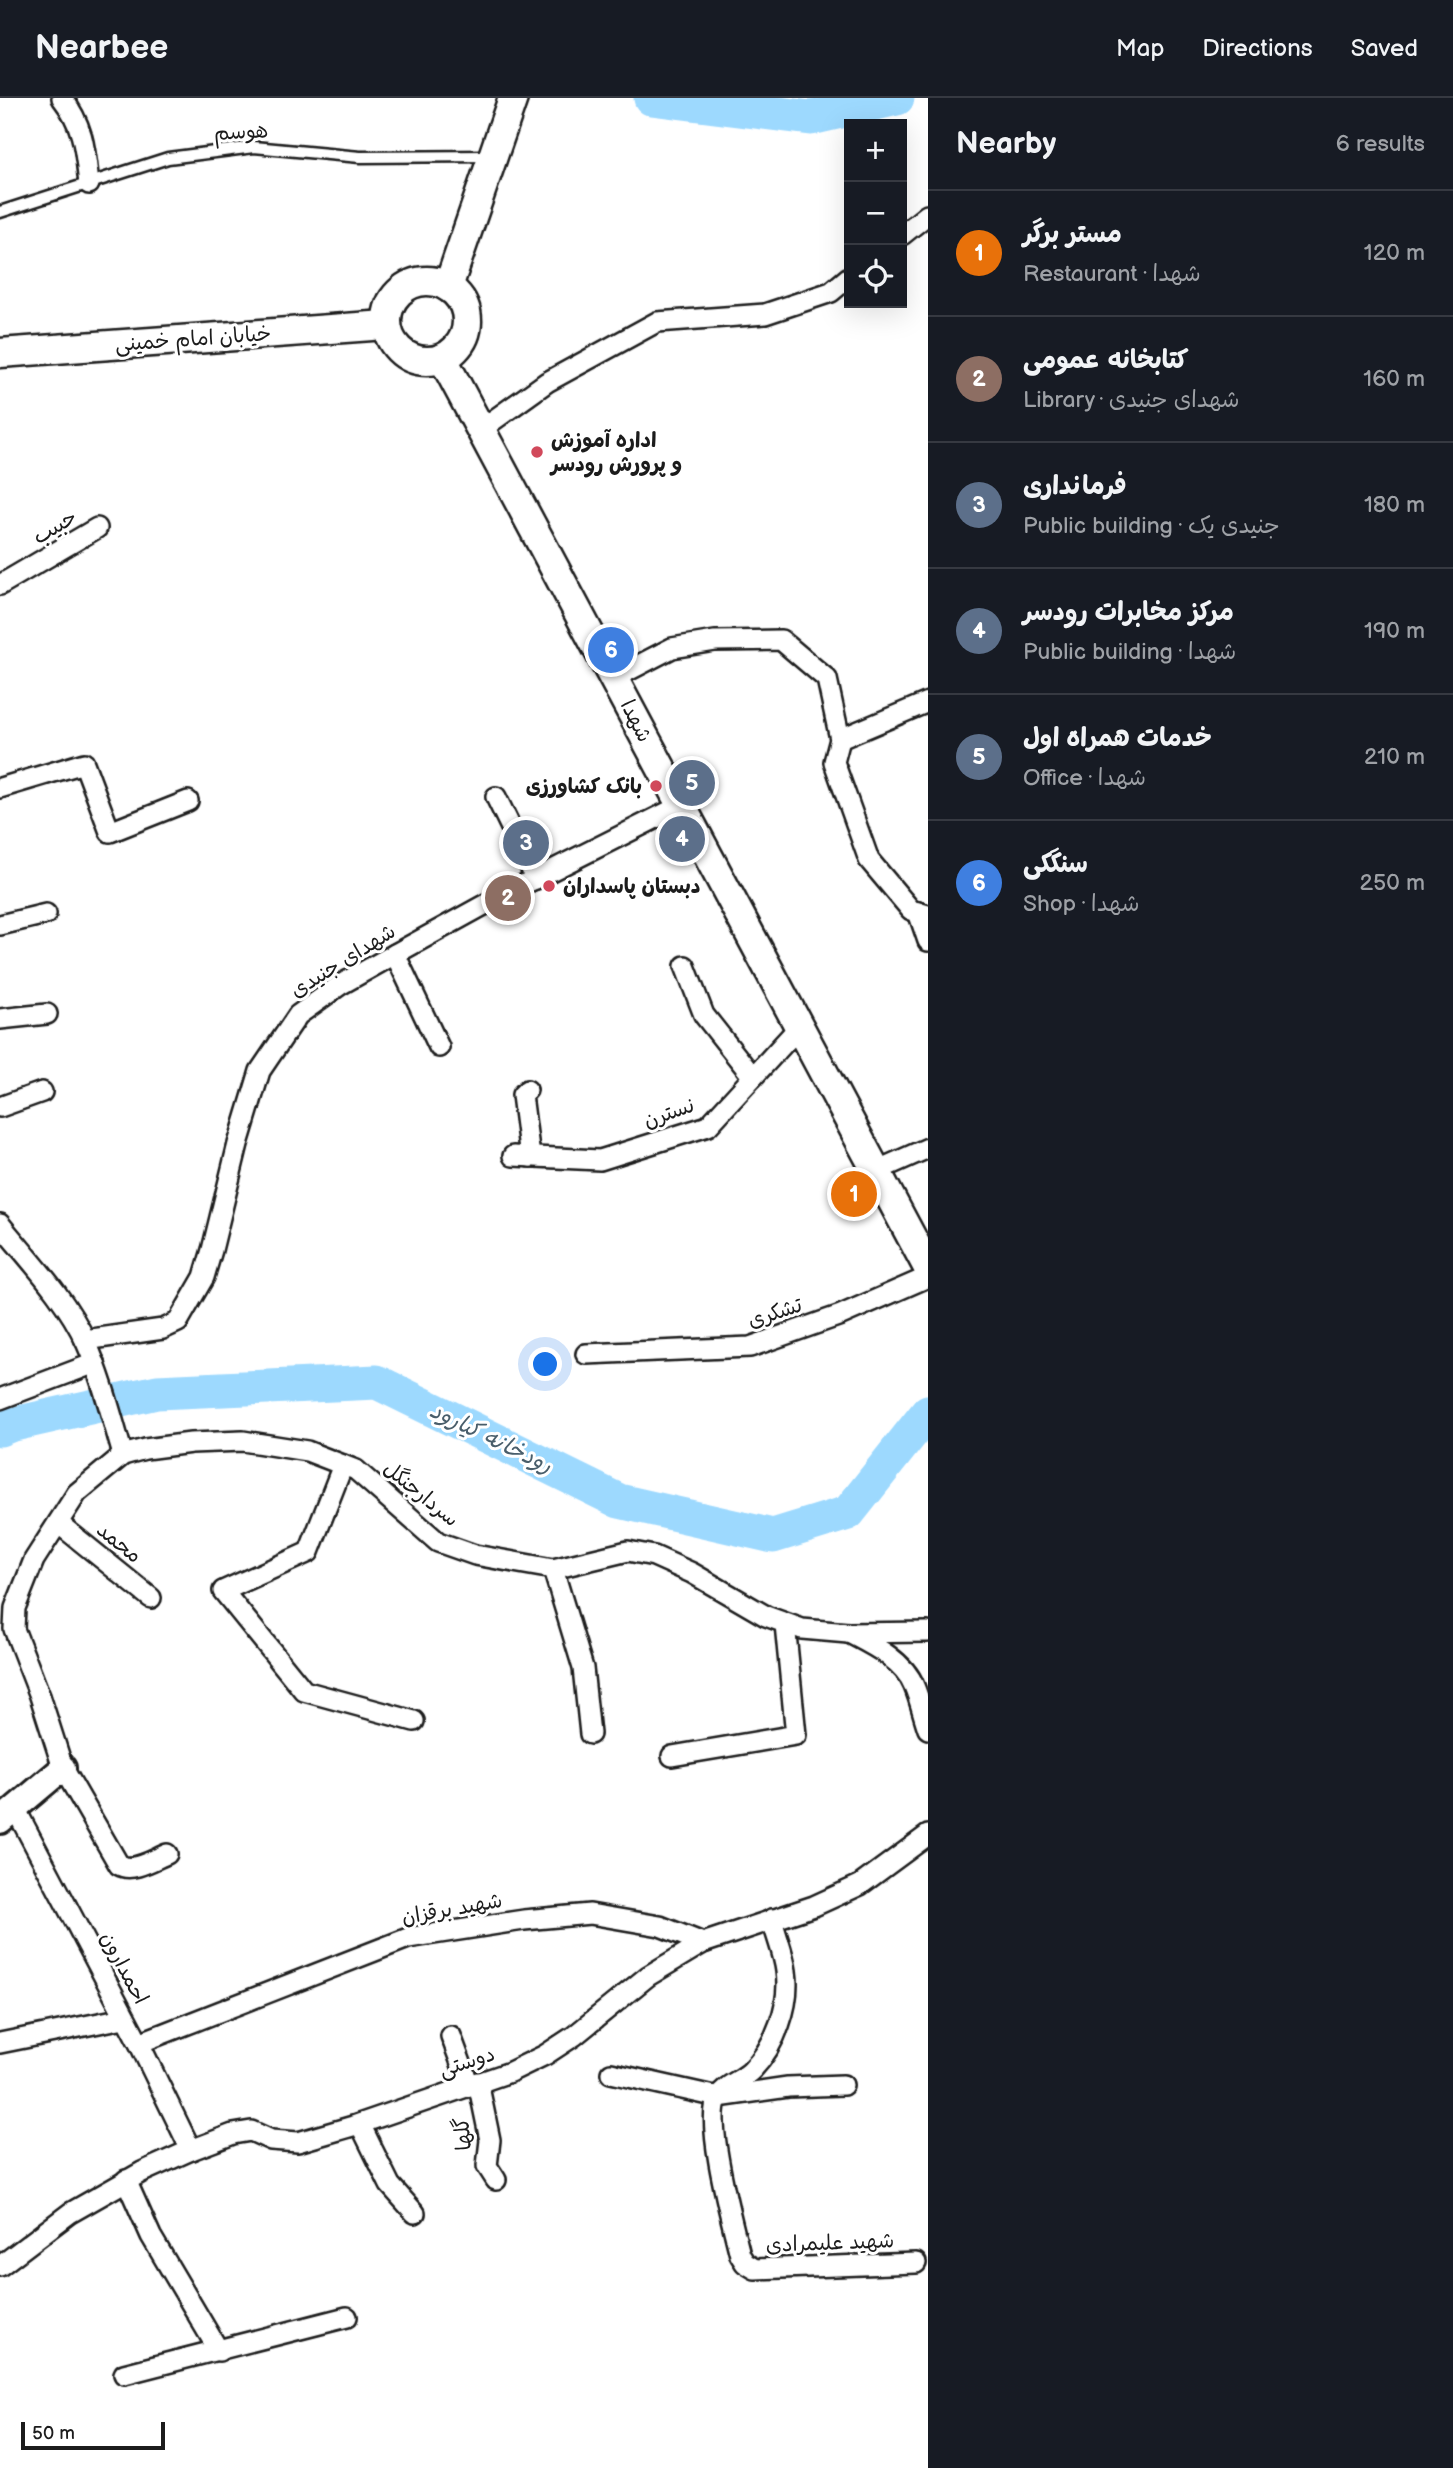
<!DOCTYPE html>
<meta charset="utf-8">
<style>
body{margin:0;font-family:"Balsamiq Sans","Playpen Sans Arabic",sans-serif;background:#242831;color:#f1f3f6}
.controls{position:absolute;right:21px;top:21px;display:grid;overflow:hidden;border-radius:0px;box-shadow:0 7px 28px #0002}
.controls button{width:63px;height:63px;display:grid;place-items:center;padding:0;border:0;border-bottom:2px solid #363941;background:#171b24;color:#f1f3f6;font:35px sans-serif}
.scale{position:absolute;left:21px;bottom:18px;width:144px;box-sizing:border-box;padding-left:7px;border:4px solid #1c1c1c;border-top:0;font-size:19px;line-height:24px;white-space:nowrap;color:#1c1c1c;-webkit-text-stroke:5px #fff;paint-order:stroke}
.you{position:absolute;left:546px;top:1267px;width:24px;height:24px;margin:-18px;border:5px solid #fff;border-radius:50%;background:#1a73e8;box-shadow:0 0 0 10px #1a73e833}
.badge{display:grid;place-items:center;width:46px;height:46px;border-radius:50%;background:#1a73e8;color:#fff;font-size:23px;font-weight:700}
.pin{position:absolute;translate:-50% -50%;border:4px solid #fff;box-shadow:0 2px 7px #0006}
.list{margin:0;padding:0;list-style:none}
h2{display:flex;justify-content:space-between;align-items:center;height:91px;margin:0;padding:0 28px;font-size:30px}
h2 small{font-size:23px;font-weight:400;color:#9ea1a6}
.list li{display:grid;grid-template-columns:46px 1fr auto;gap:21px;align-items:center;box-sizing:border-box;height:126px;padding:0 28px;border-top:2px solid #363941}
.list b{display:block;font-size:26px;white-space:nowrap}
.list p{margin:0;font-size:23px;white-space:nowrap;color:#9ea1a6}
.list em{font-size:23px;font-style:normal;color:#9ea1a6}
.icon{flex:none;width:38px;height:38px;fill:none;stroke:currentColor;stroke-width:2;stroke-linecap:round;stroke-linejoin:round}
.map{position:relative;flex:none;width:928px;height:2370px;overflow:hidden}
header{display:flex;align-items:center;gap:42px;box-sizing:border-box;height:98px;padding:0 35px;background:#171b24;border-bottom:2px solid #363941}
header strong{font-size:33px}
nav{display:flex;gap:38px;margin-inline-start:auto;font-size:24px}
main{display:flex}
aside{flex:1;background:#171b24}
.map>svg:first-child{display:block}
</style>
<header>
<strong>Nearbee</strong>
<nav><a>Map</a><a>Directions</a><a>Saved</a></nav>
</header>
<main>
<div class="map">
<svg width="928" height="2370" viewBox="0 0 928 2370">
<rect width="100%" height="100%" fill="#fff"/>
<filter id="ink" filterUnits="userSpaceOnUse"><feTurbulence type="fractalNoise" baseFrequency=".0143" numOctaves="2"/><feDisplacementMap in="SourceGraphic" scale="14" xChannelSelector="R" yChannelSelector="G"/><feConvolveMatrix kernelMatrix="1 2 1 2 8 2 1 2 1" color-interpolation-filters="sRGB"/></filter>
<g filter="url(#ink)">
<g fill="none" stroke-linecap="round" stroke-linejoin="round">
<!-- river -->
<g stroke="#9dd9fe" stroke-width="35">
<polyline points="651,0 811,20 897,0"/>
<polyline points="0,1331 10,1327 157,1294 377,1284 619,1403 773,1438 848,1415 928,1314"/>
</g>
<defs>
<polyline id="service" points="0,114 168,60 254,49 360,59 491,58"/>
<g id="minor">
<path d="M62,0C84,28 85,52 89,86"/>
<polyline points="902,137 927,117"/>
<polyline points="480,332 547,284 657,224 765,216 831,194 849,179"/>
<polyline points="0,487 97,430"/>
<polyline points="614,580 672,550 715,543 781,542 827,581 840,641 834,664 869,762 911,812 928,817"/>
<polyline points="840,641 928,604"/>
<polyline points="0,690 84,665 110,734 188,703"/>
<polyline points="496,699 536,781"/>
<polyline points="918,814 928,843"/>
<polyline points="0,827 46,816"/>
<polyline points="395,856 439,949"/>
<polyline points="685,868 704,917 753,979"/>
<polyline points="0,921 47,916"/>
<polyline points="527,992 522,997 530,1059"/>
<polyline points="0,1009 42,994"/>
<polyline points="513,1058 600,1062 708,1028 799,929"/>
<polyline points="876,1073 928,1050"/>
<path d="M0,1126C30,1163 66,1200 86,1244C102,1280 112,1320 123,1357"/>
<polyline points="85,1242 163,1231 178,1224 204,1179 212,1152 238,1046 260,973 298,917 340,887 395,856 495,801 680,708"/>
<polyline points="586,1256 750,1249 841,1217 928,1179"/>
<polyline points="0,1301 95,1265"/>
<polyline points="343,1367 309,1454 223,1493 304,1593 414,1623"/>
<polyline points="58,1425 151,1500"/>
<polyline points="553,1471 583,1570 590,1636"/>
<path d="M849,1535C872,1547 904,1562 914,1588C920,1602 923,1617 928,1631"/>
<polyline points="672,1658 796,1637 785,1526"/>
<polyline points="15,1710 139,1945 191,2052"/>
<path d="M167,1756C154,1761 133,1775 119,1767L63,1670L40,1598L14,1531L15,1510L34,1462L77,1395L123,1357L145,1351L191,1345L243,1343L307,1353L356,1372L438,1444L475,1457L553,1471L628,1453L654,1458L692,1475L766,1518L802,1531L848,1535L928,1534"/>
<path d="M772,1821C776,1838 784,1856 786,1873C791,1907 775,1948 752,1972C743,1982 726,1986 718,1999C704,2023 733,2128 740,2157L745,2165L755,2171L916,2165"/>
<polyline points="451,1938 469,1987"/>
<polyline points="0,1945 124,1920"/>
<polyline points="139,1945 408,1840 524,1822 590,1816 660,1828 703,1845"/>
<polyline points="611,1975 718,1999 788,1989 843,1987"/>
<polyline points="478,1984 490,2042 487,2068 496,2082"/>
<polyline points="360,2026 390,2087 415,2115"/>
<polyline points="126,2082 151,2138 219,2253"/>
<polyline points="0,2168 70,2115 142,2074 191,2052 233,2036 251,2033 271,2042 298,2044 353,2028 510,1974 545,1957 574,1938 648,1878 703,1845 814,1808 860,1787 928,1737"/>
<polyline points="124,2276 347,2219"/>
</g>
<polyline id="tertiary" points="0,1723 63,1670"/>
<g id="secondary">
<circle cx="427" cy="223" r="40"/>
<polyline points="448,189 513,0"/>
<polyline points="0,255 386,227"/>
<polyline points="443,261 928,1170"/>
</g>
</defs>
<!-- service casing -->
<use href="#service" stroke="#1c1c1c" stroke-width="15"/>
<!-- minor casing -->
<use href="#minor" stroke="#1c1c1c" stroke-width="24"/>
<!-- tertiary casing -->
<use href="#tertiary" stroke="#1c1c1c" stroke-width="30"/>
<!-- secondary casing -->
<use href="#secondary" stroke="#1c1c1c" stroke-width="33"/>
<!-- service -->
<use href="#service" stroke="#fff" stroke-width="10"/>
<!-- minor -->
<use href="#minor" stroke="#fff" stroke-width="19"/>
<!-- tertiary -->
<use href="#tertiary" stroke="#fff" stroke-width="24"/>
<!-- secondary -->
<use href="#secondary" stroke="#fff" stroke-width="28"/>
</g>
</g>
<!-- markers -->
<g fill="#d1495b" stroke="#fff" stroke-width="2.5">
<circle cx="537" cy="354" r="7"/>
<circle cx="656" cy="688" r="7"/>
<circle cx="549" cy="788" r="7"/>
</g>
<g text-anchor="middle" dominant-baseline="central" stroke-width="6" stroke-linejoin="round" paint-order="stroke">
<!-- street labels -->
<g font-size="21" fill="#1c1c1c" stroke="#fff">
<text transform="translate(241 34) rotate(-3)">هوسم</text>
<text transform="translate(193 241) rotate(-4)">خیابان امام خمینی</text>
<text transform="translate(55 429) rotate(-31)">حبیب</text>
<text transform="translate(636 623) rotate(63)">شهدا</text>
<text transform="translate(343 863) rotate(-32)">شهدای جنیدی</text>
<text transform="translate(669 1015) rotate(-19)">نسترن</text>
<text transform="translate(775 1215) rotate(-18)">تشکری</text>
<text transform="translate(421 1396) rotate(39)">سردارجنگل</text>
<text transform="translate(119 1445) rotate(39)">محمد</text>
<text transform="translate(452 1811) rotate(-10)">شهید برقزان</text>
<text transform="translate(124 1870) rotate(62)">احمدارون</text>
<text transform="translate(467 1964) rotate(-18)">دوستی</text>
<text transform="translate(463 2036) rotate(-95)">گلها</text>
<text transform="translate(830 2145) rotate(-2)">شهید علیمرادی</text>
</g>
<!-- poi labels -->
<g font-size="21" font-weight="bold" fill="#1c1c1c" stroke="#fff" text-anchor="start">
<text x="551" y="342">اداره آموزش<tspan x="551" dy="24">و پرورش رودسر</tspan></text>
<text x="642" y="688" text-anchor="end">بانک کشاورزى</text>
<text x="563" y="788">دبستان پاسداران</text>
</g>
<!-- water labels -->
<g font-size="23" font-style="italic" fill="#495e6b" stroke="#fff">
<text transform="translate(491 1340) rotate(26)">رودخانه کیارود</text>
</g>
</g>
</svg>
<div class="controls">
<button>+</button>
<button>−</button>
<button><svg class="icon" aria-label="locate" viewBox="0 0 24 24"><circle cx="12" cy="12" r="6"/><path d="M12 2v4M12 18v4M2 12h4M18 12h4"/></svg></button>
</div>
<div class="scale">50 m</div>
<div class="you"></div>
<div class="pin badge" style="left:854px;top:1096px;background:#e8710a">1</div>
<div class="pin badge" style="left:508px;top:800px;background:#8d6e63">2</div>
<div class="pin badge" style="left:526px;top:745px;background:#5c6f8a">3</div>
<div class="pin badge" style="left:682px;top:741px;background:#5c6f8a">4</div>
<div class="pin badge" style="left:692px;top:685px;background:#5c6f8a">5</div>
<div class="pin badge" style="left:611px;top:552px;background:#3f7fe0">6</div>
</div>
<aside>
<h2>Nearby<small>6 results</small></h2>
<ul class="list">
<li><span class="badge" style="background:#e8710a">1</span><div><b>مستر برگر</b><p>Restaurant · شهدا</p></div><em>120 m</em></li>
<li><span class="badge" style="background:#8d6e63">2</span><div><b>کتابخانه عمومى</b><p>Library · شهدای جنیدی</p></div><em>160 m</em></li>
<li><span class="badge" style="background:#5c6f8a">3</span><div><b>فرماندارى</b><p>Public building · جنیدی یک</p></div><em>180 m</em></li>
<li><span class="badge" style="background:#5c6f8a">4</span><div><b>مرکز مخابرات رودسر</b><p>Public building · شهدا</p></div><em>190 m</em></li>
<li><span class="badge" style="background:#5c6f8a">5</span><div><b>خدمات همراه اول</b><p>Office · شهدا</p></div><em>210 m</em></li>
<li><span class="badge" style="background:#3f7fe0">6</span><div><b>سنگکى</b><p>Shop · شهدا</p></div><em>250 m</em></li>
</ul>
</aside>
</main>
